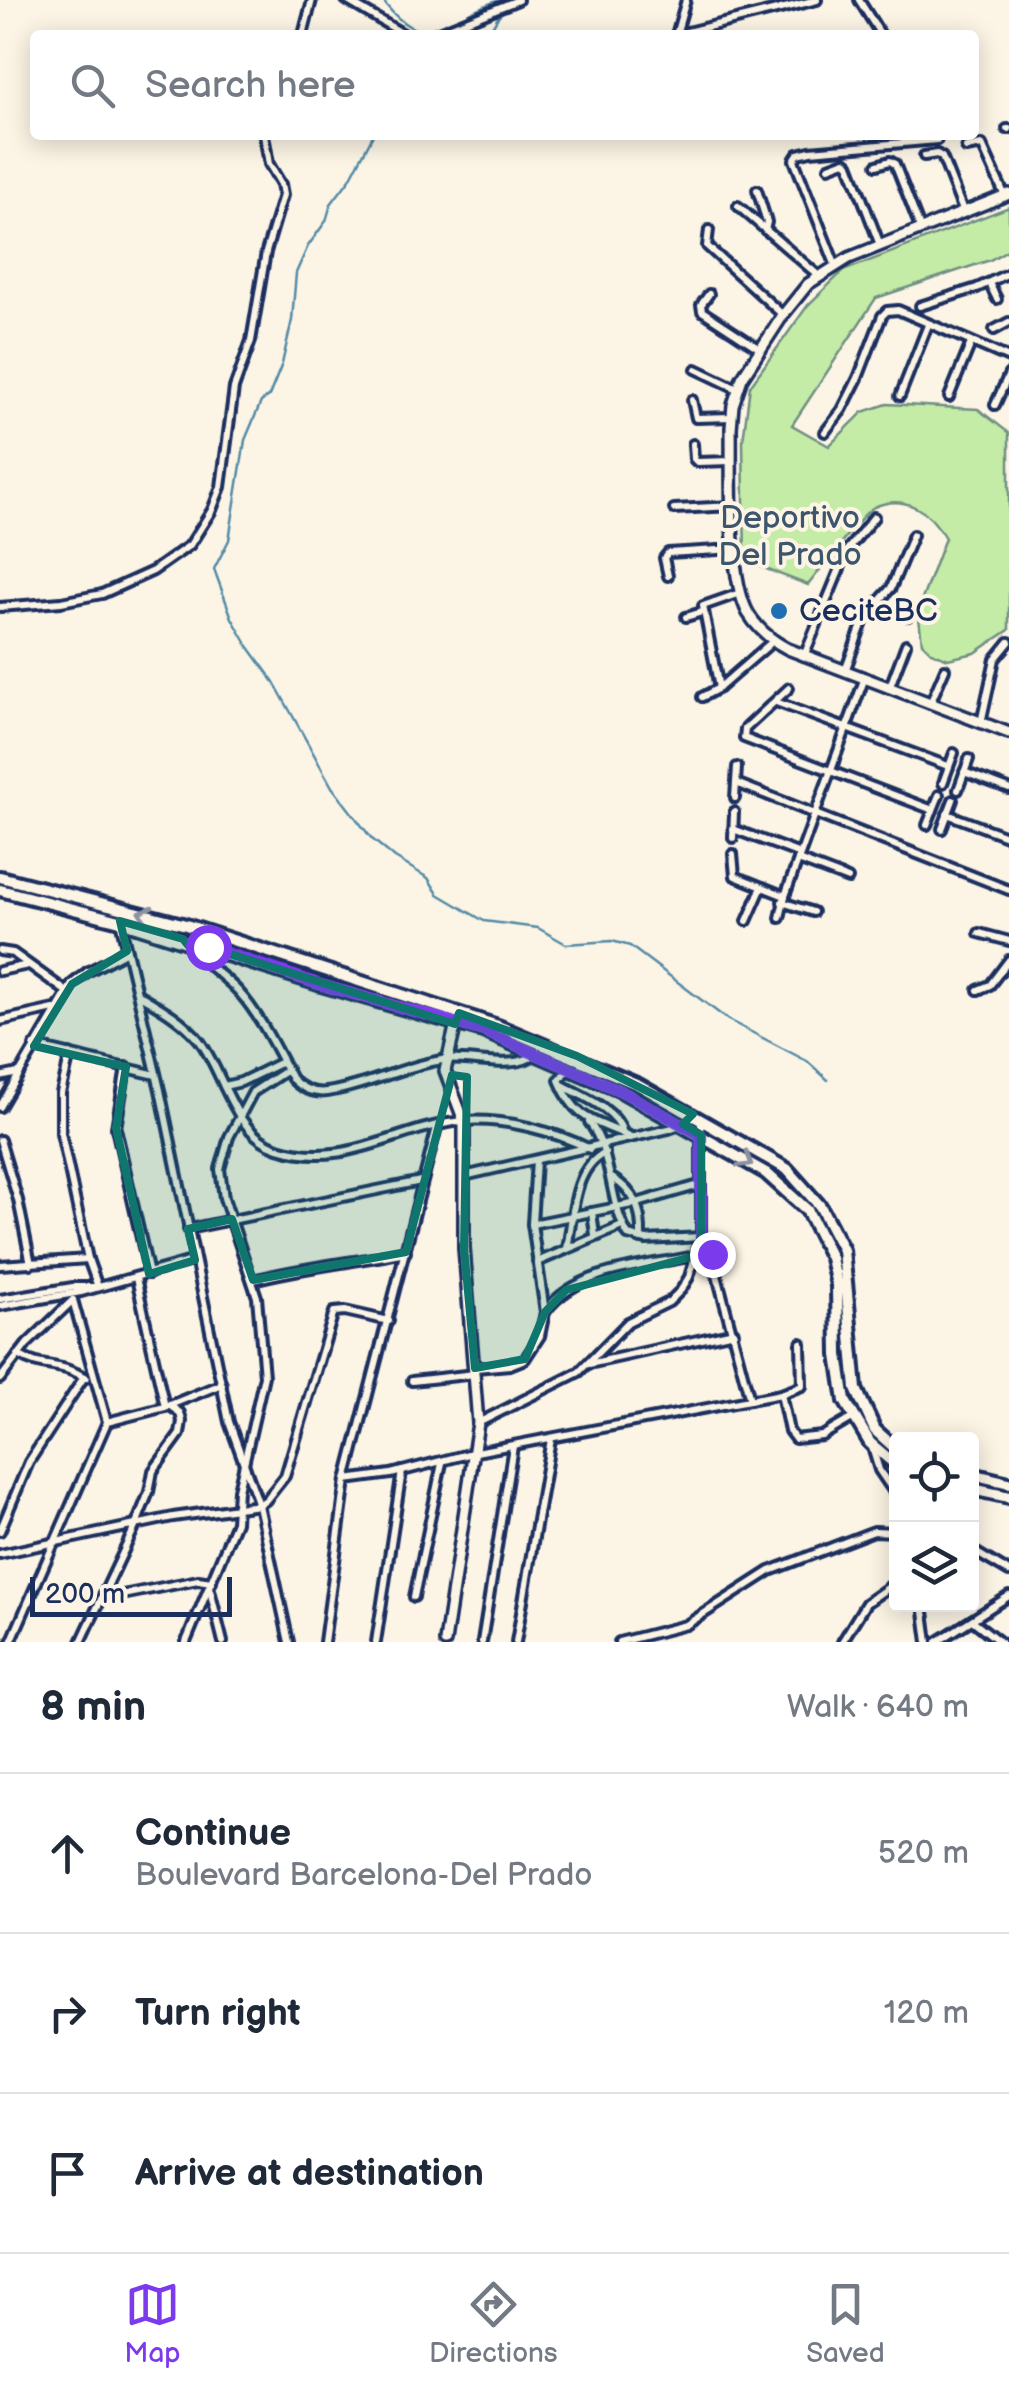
<!DOCTYPE html>
<meta charset="utf-8">
<style>
body{margin:0;font-family:"Balsamiq Sans",sans-serif;background:#f2f2f3;color:#1f2937}
.controls{position:absolute;right:30px;bottom:30px;display:grid;overflow:hidden;border-radius:10px;box-shadow:0 5px 25px #0003}
.controls button{width:90px;height:90px;display:grid;place-items:center;padding:0;border:0;border-bottom:2px solid #e0e1e3;background:#fff;color:#1f2937;font:50px sans-serif}
.scale{position:absolute;left:30px;bottom:25px;width:202px;box-sizing:border-box;padding-left:10px;border:5px solid #1b2f5e;border-top:0;font-size:28px;line-height:35px;white-space:nowrap;color:#1b2f5e;-webkit-text-stroke:8px #fcf5e5;paint-order:stroke}
.stop{position:absolute;width:30px;height:30px;margin:-22px;border:8px solid #7c3aed;border-radius:50%;background:#fff}
.stop.end{background:#7c3aed;border-color:#fff;box-shadow:0 2px 10px #0008}
.list{margin:0;padding:0;list-style:none}
h2{display:flex;justify-content:space-between;align-items:center;height:130px;margin:0;padding:0 40px;font-size:42px}
h2 small{font-size:32px;font-weight:400;color:#747a83}
.list li{display:grid;grid-template-columns:65px 1fr auto;gap:30px;align-items:center;box-sizing:border-box;height:160px;padding:0 40px;border-top:2px solid #e0e1e3}
.list b{display:block;font-size:38px;white-space:nowrap}
.list p{margin:0;font-size:32px;white-space:nowrap;color:#747a83}
.list em{font-size:32px;font-style:normal;color:#747a83}
.icon{flex:none;width:55px;height:55px;fill:none;stroke:currentColor;stroke-width:2;stroke-linecap:round;stroke-linejoin:round}
.map{position:relative;flex:none;width:1009px;height:1642px;overflow:hidden}
.search{position:absolute;background:#fff;box-shadow:0 5px 25px #0003;left:30px;right:30px;top:30px;height:110px;display:flex;align-items:center;gap:25px;box-sizing:border-box;padding:0 35px;border-radius:10px;color:#747a83;font-size:38px}
.sheet{height:610px;background:#fff}
nav{display:flex;justify-content:space-around;align-items:center;box-sizing:border-box;height:140px;border-top:2px solid #e0e1e3;background:#fff;font-size:28px;color:#747a83}
nav a{display:grid;justify-items:center;gap:5px}
nav .on{color:#7c3aed}
.map>svg:first-child{display:block}
</style>
<div class="map">
<svg width="1009" height="1642" viewBox="0 0 1009 1642">
<rect width="100%" height="100%" fill="#fcf5e5"/>
<filter id="ink" filterUnits="userSpaceOnUse"><feTurbulence type="fractalNoise" baseFrequency=".01" numOctaves="2"/><feDisplacementMap in="SourceGraphic" scale="20" xChannelSelector="R" yChannelSelector="G"/><feConvolveMatrix kernelMatrix="1 2 1 2 8 2 1 2 1" color-interpolation-filters="sRGB"/></filter>
<g filter="url(#ink)">
<!-- green -->
<path fill="#c4eca7" stroke="#708e82" stroke-width="2.5" d="M1009,207V249L990,260L876,298L792,425L829,446L863,412L887,404L978,409L1009,433V630L975,653L948,659L931,652L922,643L918,610L945,538C931,512 905,493 874,507C860,514 821,570 808,585L745,561L743,441L750,386L808,305L843,271Z"/>
<g fill="none" stroke-linecap="round" stroke-linejoin="round">
<!-- stream -->
<g stroke="#538aa7" stroke-width="2.5">
<path d="M379,0L383,1C427,60 447,15 500,0"/>
<polyline points="481,35 492,27 502,10"/>
<polyline points="373,135 350,179 331,204 326,221 308,246 296,273 292,320 282,364 269,396 261,402 245,440 229,540 214,569 232,618 248,646 274,682 332,787 372,839 395,858 428,878 438,894 484,921 538,928 566,944 612,941 630,946 728,1020 807,1061 828,1080"/>
</g>
<defs>
<g id="minor">
<polyline points="346,0 405,35"/>
<polyline points="859,0 881,35"/>
<polyline points="303,35 312,0"/>
<polyline points="431,35 518,0"/>
<polyline points="675,35 817,0"/>
<polyline points="676,35 686,0"/>
<polyline points="1007,129 1009,129"/>
<polyline points="966,148 982,145 1005,196"/>
<polyline points="924,156 937,154 942,157 964,213"/>
<polyline points="877,165 890,161 895,164 921,230"/>
<polyline points="829,167 845,161 849,164 880,245"/>
<polyline points="757,190 767,222 765,230"/>
<polyline points="738,206 819,276"/>
<polyline points="709,230 707,246 783,315"/>
<polyline points="835,264 794,160 798,154 810,151 937,140 936,135"/>
<polyline points="989,283 997,299"/>
<polyline points="709,294 701,305 702,311 760,349"/>
<polyline points="920,306 977,288 1009,273"/>
<polyline points="994,330 1009,322"/>
<polyline points="696,369 738,389"/>
<polyline points="900,396 928,325"/>
<polyline points="949,397 971,343"/>
<polyline points="692,400 696,418 732,417"/>
<polyline points="995,405 1009,374"/>
<polyline points="825,432 842,410 858,378 882,316 887,311 898,310 1009,358"/>
<polyline points="693,444 694,459 697,462 731,461"/>
<polyline points="674,509 733,506"/>
<polyline points="668,576 664,558 668,553 735,549"/>
<polyline points="875,604 908,616"/>
<polyline points="0,607 61,602 102,594 153,571 190,545 212,510 221,487 234,388 251,341 266,252 283,195 281,184 269,164 264,135"/>
<polyline points="686,617 702,612"/>
<polyline points="804,656 848,549 874,517"/>
<polyline points="845,671 865,617 891,588 913,535"/>
<polyline points="719,688 703,606 740,593"/>
<polyline points="789,688 745,729 744,738 933,810"/>
<polyline points="889,689 906,644"/>
<polyline points="702,697 719,688 773,641"/>
<polyline points="776,702 948,766"/>
<polyline points="930,704 945,669"/>
<polyline points="981,723 995,659 1009,642"/>
<polyline points="964,772 1009,789"/>
<polyline points="736,783 1009,890"/>
<polyline points="943,783 954,753"/>
<polyline points="958,790 969,759"/>
<polyline points="735,798 737,767"/>
<polyline points="947,814 1009,837"/>
<polyline points="927,825 939,795"/>
<polyline points="733,829 800,854"/>
<polyline points="942,829 953,800"/>
<polyline points="733,838 734,812"/>
<polyline points="733,854 735,876 785,896"/>
<polyline points="798,860 848,879"/>
<polyline points="782,902 813,912"/>
<polyline points="780,918 785,896 864,680"/>
<polyline points="120,921 160,1090 229,1422 259,1505 289,1642"/>
<polyline points="747,921 762,887"/>
<polyline points="979,933 1009,941"/>
<path d="M187,944C202,963 223,974 239,992C261,1017 276,1049 292,1079C302,1089 313,1094 327,1092C365,1087 403,1066 442,1060C467,1056 516,1072 535,1054"/>
<polyline points="0,951 13,953 67,992"/>
<polyline points="0,971 28,965"/>
<polyline points="978,990 990,985 1009,960"/>
<path d="M138,994C160,1007 183,1020 199,1040C225,1074 233,1134 278,1148C348,1170 398,1126 464,1121C506,1118 553,1131 590,1149"/>
<polyline points="0,1021 54,1009"/>
<polyline points="34,1046 156,1075"/>
<polyline points="126,1067 116,1128 149,1274"/>
<path d="M569,1069L559,1080C576,1122 594,1120 631,1137"/>
<polyline points="0,1077 18,1073"/>
<path d="M562,1085C582,1096 617,1109 623,1133"/>
<polyline points="224,1086 241,1082 282,1062"/>
<polyline points="0,1107 72,984 87,972 127,951"/>
<path d="M589,1122C614,1155 607,1199 628,1235L646,1240L701,1237L710,1249L750,1400"/>
<polyline points="0,1140 18,1200 31,1264"/>
<polyline points="464,1176 669,1129 683,1124 692,1115"/>
<path d="M612,1178C636,1192 642,1211 641,1239"/>
<polyline points="592,1212 595,1235"/>
<polyline points="532,1224 637,1203 699,1185"/>
<polyline points="188,1229 421,1181"/>
<path d="M567,1249C573,1218 573,1167 605,1153"/>
<polyline points="537,1262 622,1226"/>
<polyline points="0,1265 88,1259"/>
<polyline points="136,1278 165,1407"/>
<path d="M253,1280C303,1267 355,1262 406,1252"/>
<polyline points="0,1299 73,1287 98,1287 88,1259 61,1133 61,1093 70,1054"/>
<polyline points="0,1306 81,1292 195,1260"/>
<path d="M546,1311C577,1268 647,1266 695,1256"/>
<path d="M18,1355C44,1370 58,1361 86,1378"/>
<polyline points="589,1364 734,1332"/>
<polyline points="475,1368 510,1365 525,1359 540,1336 545,1312 532,1224 536,1160"/>
<polyline points="0,1379 27,1344 73,1300"/>
<polyline points="412,1381 475,1374"/>
<polyline points="781,1394 789,1431 795,1439 822,1436 854,1417"/>
<polyline points="107,1422 165,1407 222,1384"/>
<polyline points="478,1423 579,1372 628,1322 669,1302 681,1290 689,1277 701,1237 701,1122"/>
<polyline points="871,1444 879,1470 896,1495"/>
<polyline points="346,1480 391,1474 476,1452 781,1394 802,1386 801,1343"/>
<polyline points="0,1531 29,1462 84,1377"/>
<polyline points="972,1550 1009,1572"/>
<polyline points="0,1554 173,1517 259,1505 266,1500 285,1476 334,1312 345,1311 389,1321"/>
<polyline points="210,1590 223,1642"/>
<polyline points="414,1597 442,1463"/>
<polyline points="102,1599 198,1580 212,1582"/>
<polyline points="923,1604 928,1642"/>
<polyline points="972,1620 1000,1642"/>
<polyline points="11,1642 107,1422 73,1300"/>
<polyline points="81,1642 135,1527 149,1492 153,1471 180,1434 182,1421 180,1413 169,1405"/>
<polyline points="186,1642 236,1522 238,1490 264,1376 257,1297 224,1198 220,1169 229,1137 253,1092 287,1070"/>
<polyline points="324,1642 346,1480 437,1127"/>
<polyline points="376,1642 402,1471"/>
<polyline points="482,1642 513,1446"/>
<polyline points="516,1642 551,1439"/>
<polyline points="619,1642 686,1625 770,1571 874,1531 896,1532"/>
<polyline points="842,1642 866,1603 896,1582"/>
<polyline points="937,1642 1009,1596"/>
</g>
<g id="tertiary">
<path d="M1009,194L849,258L808,284L783,315L742,378L733,405L731,428C732,474 727,574 748,613C758,630 771,640 788,649L1009,733"/>
<polyline points="445,1642 478,1423 464,1248 464,1121 445,1071 457,1019"/>
</g>
<g id="primary">
<polyline points="0,877 186,925 498,1026 639,1085 787,1169 820,1206 843,1250 856,1389 875,1430 896,1449"/>
<polyline points="0,890 120,921 318,984 483,1031 621,1091 766,1173 807,1210 831,1258 837,1285 838,1355 845,1401 870,1443 896,1465"/>
<polyline points="972,1474 1009,1483"/>
<polyline points="972,1489 1009,1497"/>
</g>
</defs>
<!-- minor casing -->
<use href="#minor" stroke="#1b2f5e" stroke-width="14"/>
<!-- tertiary casing -->
<use href="#tertiary" stroke="#1b2f5e" stroke-width="16"/>
<!-- primary casing -->
<use href="#primary" stroke="#1b2f5e" stroke-width="18"/>
<!-- minor -->
<use href="#minor" stroke="#fcf5e5" stroke-width="6"/>
<!-- tertiary -->
<use href="#tertiary" stroke="#fcf5e5" stroke-width="9"/>
<!-- primary -->
<use href="#primary" stroke="#fcf5e5" stroke-width="10"/>
</g>
<!-- one-way arrows -->
<defs><path id="oneway-chevron" d="M-2-3.5L2.5 0L-2 3.5" fill="none" stroke-width="1.6" stroke-linecap="round" stroke-linejoin="round" transform="scale(2.5)"/></defs>
<g stroke="#8c92a2">
<use href="#oneway-chevron" transform="translate(145 914) rotate(-165)"/>
<use href="#oneway-chevron" transform="translate(746 1161) rotate(31)"/>
</g>
</g>
<g fill="none" stroke-linecap="round" stroke-linejoin="round" filter="url(#ink)">
<!-- route -->
<polyline stroke="#7c3aed" stroke-width="12" points="208,947 318,984 483,1031 621,1091 701,1135 701,1238 712,1254"/>
</g>
<!-- marked area -->
<path fill="#0f766e" fill-opacity="0.2" stroke="#0f766e" stroke-width="8" stroke-linejoin="round" d="M120,921L183,939L201,961L208,947L455,1024L459,1013L577,1056L693,1114L683,1124L701,1135V1237L695,1256L566,1290L545,1312L525,1359L475,1368L464,1248L467,1077L452,1075L406,1252L253,1280L232,1219L188,1229L195,1260L149,1274L116,1128L126,1067L34,1046L72,984L127,951Z"/>
<!-- markers -->
<circle fill="#1f6fb2" stroke="#fcf5e5" stroke-width="4" cx="779" cy="611" r="10"/>
<g text-anchor="middle" dominant-baseline="central" stroke-width="8" stroke-linejoin="round" paint-order="stroke">
<!-- park labels -->
<g font-size="32" fill="#3d556d" stroke="#fcf5e5">
<text x="790" y="518">Deportivo<tspan x="790" dy="37">Del Prado</tspan></text>
</g>
<!-- poi labels -->
<g font-size="32" fill="#1b2f5e" stroke="#fcf5e5" text-anchor="start">
<text x="799" y="611">CeciteBC</text>
</g>
</g>
</svg>
<div class="controls">
<button><svg class="icon" aria-label="locate" viewBox="0 0 24 24"><circle cx="12" cy="12" r="6"/><path d="M12 2v4M12 18v4M2 12h4M18 12h4"/></svg></button>
<button><svg class="icon" aria-label="layers" viewBox="0 0 24 24"><path d="M12 4l9 5-9 5-9-5zM3 14l9 5 9-5"/></svg></button>
</div>
<div class="scale">200 m</div>
<div class="stop" style="left:208px;top:947px"></div>
<div class="stop end" style="left:712px;top:1254px"></div>
<div class="search"><svg class="icon" aria-label="search" viewBox="0 0 24 24"><circle cx="10" cy="10" r="6"/><path d="M15 15l6 6"/></svg>Search here</div>
</div>
<section class="sheet">
<h2>8 min<small>Walk · 640 m</small></h2>
<ul class="list">
<li><svg class="icon" aria-label="ahead" viewBox="0 0 24 24"><path d="M12 20V5M6 11l6-6 6 6"/></svg><div><b>Continue</b><p>Boulevard Barcelona-Del Prado</p></div><em>520 m</em></li>
<li><svg class="icon" aria-label="right" viewBox="0 0 24 24"><path d="M7 20v-9h11M14 6l5 5-5 5"/></svg><div><b>Turn right</b></div><em>120 m</em></li>
<li><svg class="icon" aria-label="arrive" viewBox="0 0 24 24"><path d="M6 21V4h12l-3 4 3 4H6"/></svg><div><b>Arrive at destination</b></div></li>
</ul>
</section>
<nav>
<a class="on"><svg class="icon" aria-label="map" viewBox="0 0 24 24"><path d="M3 6l6-2 6 2 6-2v14l-6 2-6-2-6 2zM9 4v14M15 6v14"/></svg>Map</a>
<a><svg class="icon" aria-label="directions" viewBox="0 0 24 24"><path d="M12 3l9 9-9 9-9-9zM9 14v-3h6M13 9l2 2-2 2"/></svg>Directions</a>
<a><svg class="icon" aria-label="saved" viewBox="0 0 24 24"><path d="M7 4h10v16l-5-4-5 4z"/></svg>Saved</a>
</nav>
